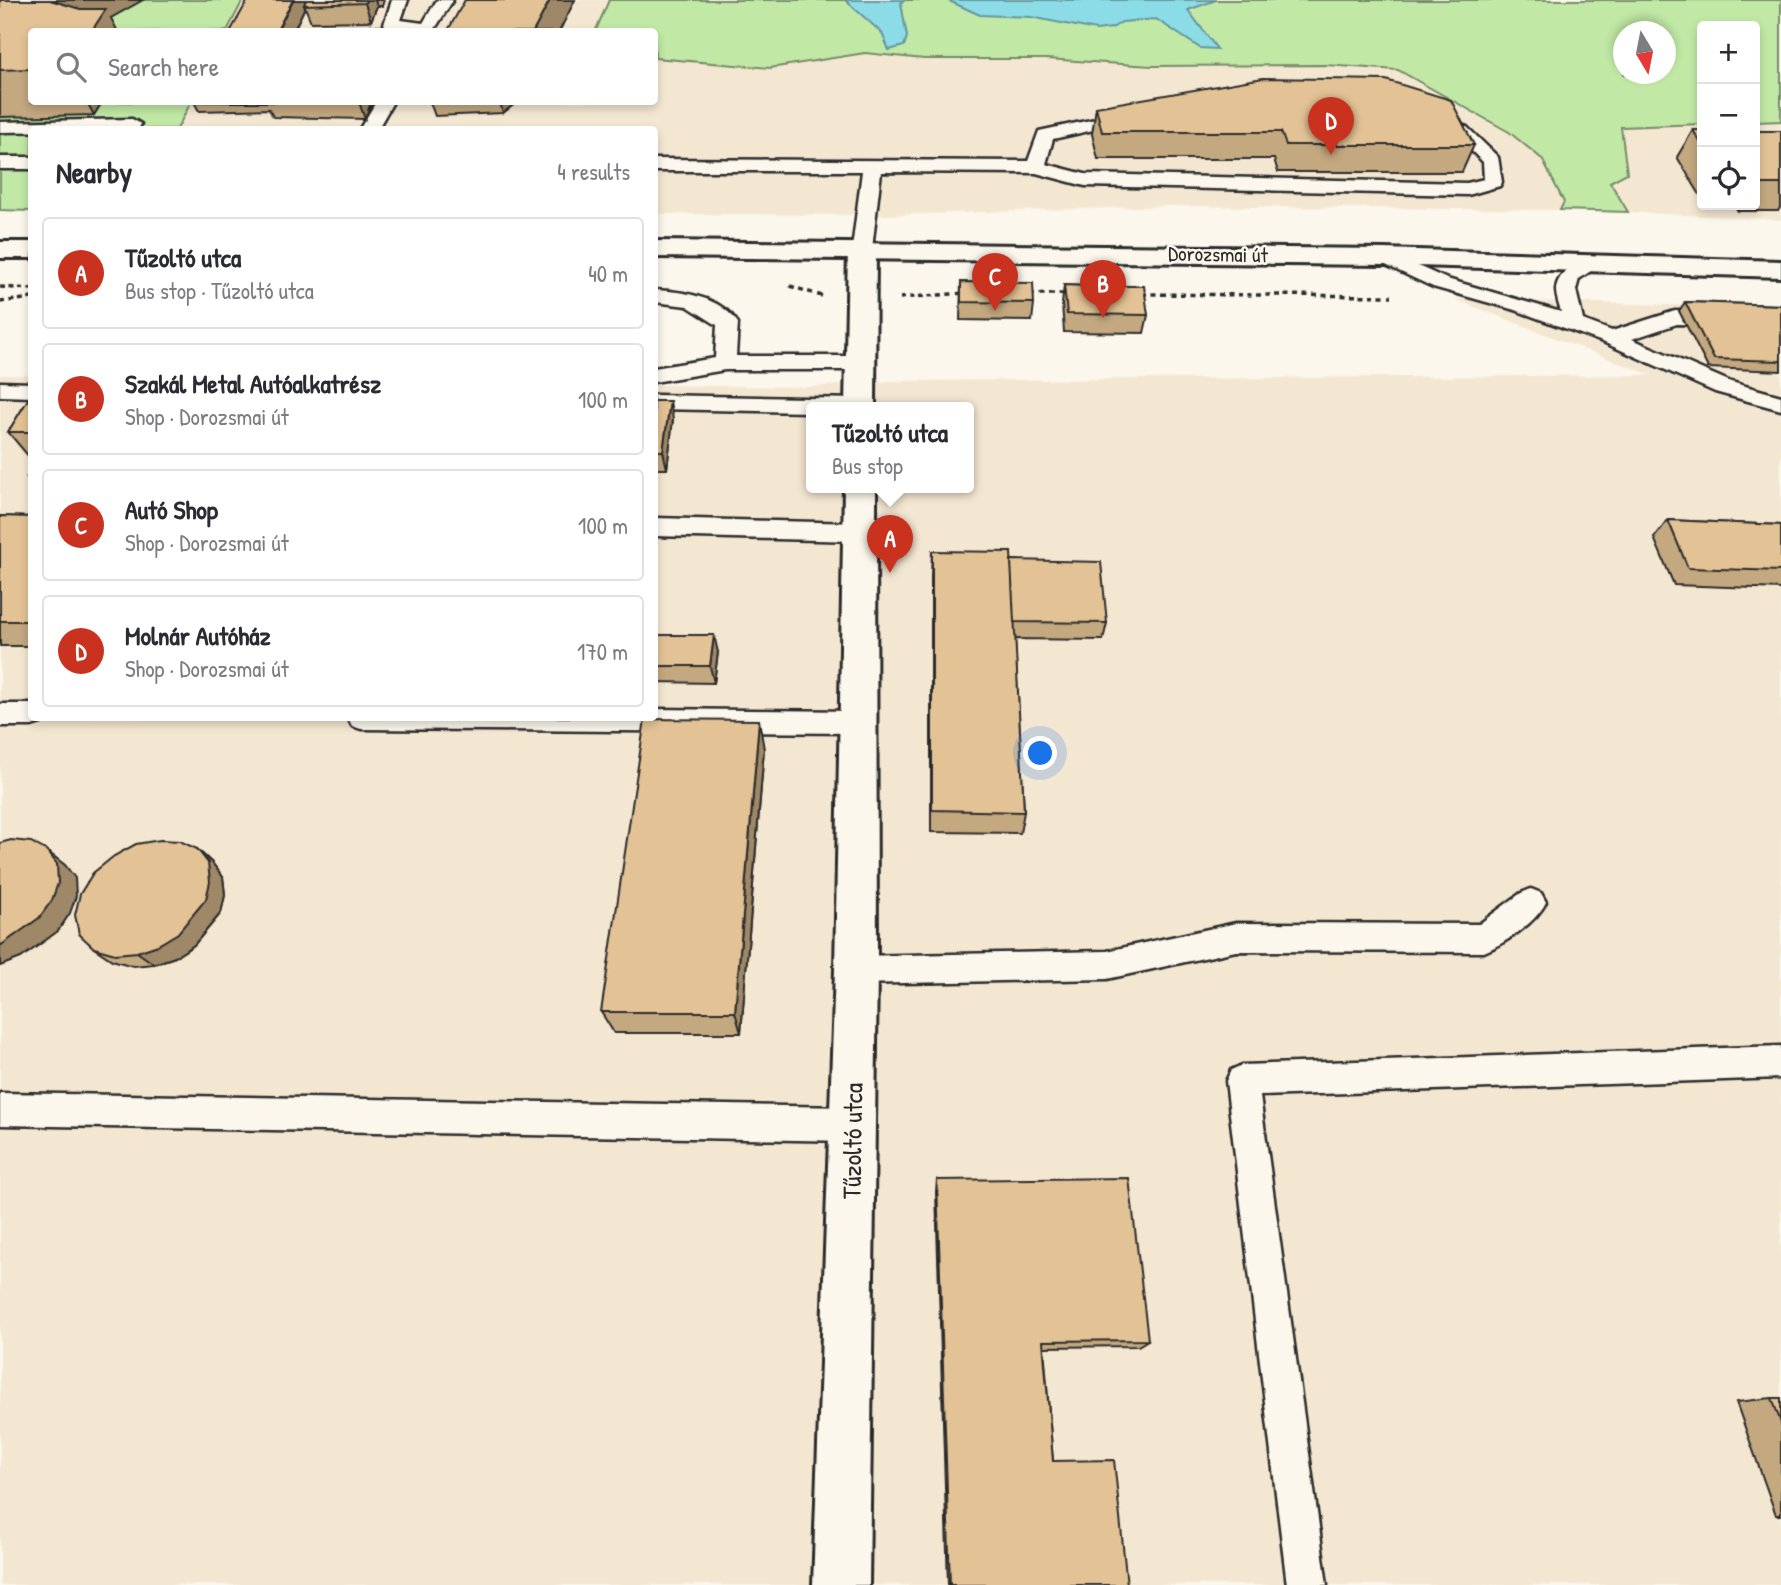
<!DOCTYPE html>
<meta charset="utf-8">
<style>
body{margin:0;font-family:"Patrick Hand",sans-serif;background:#f7f7f7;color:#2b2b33}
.controls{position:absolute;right:21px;top:21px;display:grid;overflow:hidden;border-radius:7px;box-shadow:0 4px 10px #0003}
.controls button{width:63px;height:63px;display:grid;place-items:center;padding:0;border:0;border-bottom:2px solid #e1e1e2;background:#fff;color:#2b2b33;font:35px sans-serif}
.compass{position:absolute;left:1613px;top:21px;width:63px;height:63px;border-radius:50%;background:#fff;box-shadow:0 4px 10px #0003;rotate:170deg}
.you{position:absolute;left:1041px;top:754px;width:24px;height:24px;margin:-18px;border:5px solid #fff;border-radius:50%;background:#1a73e8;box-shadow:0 0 0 10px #1a73e833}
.badge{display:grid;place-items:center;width:46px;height:46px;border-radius:50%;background:#c8321e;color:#fff;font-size:23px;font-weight:700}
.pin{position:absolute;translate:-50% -58px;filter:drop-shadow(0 2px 4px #0008)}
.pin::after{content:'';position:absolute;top:37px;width:24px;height:21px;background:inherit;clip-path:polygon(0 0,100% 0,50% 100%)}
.popup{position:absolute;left:806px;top:402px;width:168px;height:91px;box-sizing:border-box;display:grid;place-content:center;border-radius:7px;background:#fff;filter:drop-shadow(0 2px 5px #0005);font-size:23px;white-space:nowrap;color:#7c7c81}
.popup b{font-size:26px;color:#2b2b33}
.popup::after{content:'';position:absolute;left:50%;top:100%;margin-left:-14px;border:14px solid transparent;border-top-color:#fff}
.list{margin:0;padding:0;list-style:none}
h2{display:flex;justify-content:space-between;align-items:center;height:91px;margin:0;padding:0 28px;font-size:30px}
h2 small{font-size:23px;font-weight:400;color:#7c7c81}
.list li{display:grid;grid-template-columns:46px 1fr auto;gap:21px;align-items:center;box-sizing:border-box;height:112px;margin:0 14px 14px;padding:0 14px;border:2px solid #e1e1e2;border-radius:7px}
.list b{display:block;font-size:26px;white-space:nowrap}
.list p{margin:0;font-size:23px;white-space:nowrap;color:#7c7c81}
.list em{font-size:23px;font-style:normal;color:#7c7c81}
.icon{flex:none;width:38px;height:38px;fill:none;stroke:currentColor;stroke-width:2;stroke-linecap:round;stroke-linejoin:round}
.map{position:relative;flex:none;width:1781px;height:1585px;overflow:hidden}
.search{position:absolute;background:#fff;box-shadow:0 4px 10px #0003;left:28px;top:28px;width:630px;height:77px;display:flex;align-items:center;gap:18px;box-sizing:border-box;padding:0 24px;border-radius:7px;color:#7c7c81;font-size:26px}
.panel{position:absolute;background:#fff;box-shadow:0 4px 10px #0003;left:28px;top:126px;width:630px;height:595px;border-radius:7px}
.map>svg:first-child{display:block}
</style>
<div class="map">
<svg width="1781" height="1585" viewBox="0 0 1781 1585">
<rect width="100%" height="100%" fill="#fbf7ec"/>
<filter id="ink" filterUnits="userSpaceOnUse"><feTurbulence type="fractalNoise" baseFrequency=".0143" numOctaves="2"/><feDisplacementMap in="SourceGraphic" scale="14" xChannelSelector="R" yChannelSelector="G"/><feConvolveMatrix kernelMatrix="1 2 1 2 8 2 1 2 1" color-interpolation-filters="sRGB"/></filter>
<g filter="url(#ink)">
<!-- built -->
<g fill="#f4e7d2" fill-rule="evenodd">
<polygon points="243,0 609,0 595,31 227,32"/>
<polygon points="865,53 924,59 1046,59 1151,66 1325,65 1399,70 1509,132 1542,159 1564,202 1560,210 1170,206 891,215 655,214 654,130 177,130 191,102 654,102 655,58 770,68"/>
<polygon points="1781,121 1781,220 1628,212 1610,182 1627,173 1620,126 1702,124 1702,205 1755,205 1755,122"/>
<path d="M1454,299L1781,308V1585H0V375H31L32,718H654L655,385L812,387L893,381L1651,375ZM811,407H969V487H811Z"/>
</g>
<!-- green -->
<g fill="#c1e9a5" stroke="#768a68" stroke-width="2" fill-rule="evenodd">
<polygon points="0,0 243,0 227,31 32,32 32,102 191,102 177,129 32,130 31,211 0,210"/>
<path d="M609,0H1781V121L1755,122V26H1702V124L1621,127L1627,173L1610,182L1628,212L1560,210L1564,202L1542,159L1509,132L1398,70L1325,65L1151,66L1046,59H924L865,53L770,68L655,58L654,32H595ZM1624,32H1666V74H1624Z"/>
</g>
<!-- water -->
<g fill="#8cdce7" stroke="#65959c" stroke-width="2">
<polygon points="845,0 905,0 901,3 907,37 904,46 889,50 882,33"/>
<polygon points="947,0 1216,0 1188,10 1217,49 1200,48 1156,19 1122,22 1112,28 1096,30 1031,17 980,15"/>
</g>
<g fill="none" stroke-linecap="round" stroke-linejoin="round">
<defs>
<g id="service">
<polygon points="392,0 408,0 401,20 423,23 437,0 453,0 433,32 386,27 384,24"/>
<polygon points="376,102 393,102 377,130 359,130"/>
<polygon points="1128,112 1137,117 1134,121 1053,139 1046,164 1085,174 1467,183 1484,179 1483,162 1455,135 1430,123 1439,118 1467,127 1498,157 1502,182 1500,186 1468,195 1085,186 1036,173 881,172 872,249 862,255 852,249 862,171 654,171 654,159 1028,161 1039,131"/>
<polygon points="132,119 141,124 138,130 0,132 0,122"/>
<rect x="0" y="157" width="32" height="12"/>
<path d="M1384,251L1447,279L1561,312C1559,305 1556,297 1556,290C1557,271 1584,253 1601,258L1604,262L1579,279L1576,290L1583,320L1612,331L1675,311L1781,313V327L1677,324L1632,339L1731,382L1781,396V410L1715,392L1605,343L1515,310L1433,287L1377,261L1374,257Z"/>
<path d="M654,290C683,291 721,297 738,323L736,356H861L872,363L861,370H725L654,382V368L715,358L717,325L687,306L654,302Z"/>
<polygon points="0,382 32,383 32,397 0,396"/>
<polygon points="654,395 860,399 868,401 871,406 811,407 811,412 654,409"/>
<polygon points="654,518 859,523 867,526 871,532 867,538 859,541 654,536"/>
<polygon points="0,704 32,704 32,718 44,718 41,723 32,726 0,726"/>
<polygon points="654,709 858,711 868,714 871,722 868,730 858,733 361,729 352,726 348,718 654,718"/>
<path d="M1531,889L1541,893L1546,902C1537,922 1504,944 1484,952L1236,951L1107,979L856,984L845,980L841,970L845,960L856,956L1107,951L1236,923L1479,924L1521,893Z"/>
<polygon points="1781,1046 1781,1078 1260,1096 1327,1585 1287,1585 1226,1081 1231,1070 1242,1065"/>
<polygon points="0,1093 852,1107 864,1112 869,1124 864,1136 852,1141 0,1125"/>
</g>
<g id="minor">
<polygon points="862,241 872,243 876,249 875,407 845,407 848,249 852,243"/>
<polygon points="844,487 876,487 877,970 869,1585 813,1585 835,970"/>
</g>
<g id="primary">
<polygon points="654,241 1384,249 1781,261 1781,277 1384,265 654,257"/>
<rect x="0" y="242" width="32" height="16"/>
</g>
</defs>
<!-- service casing -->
<use href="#service" stroke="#2b2b2b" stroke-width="5"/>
<!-- minor casing -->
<use href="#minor" stroke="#2b2b2b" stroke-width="6"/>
<!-- primary casing -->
<use href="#primary" stroke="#2b2b2b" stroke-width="6"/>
<!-- path -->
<g stroke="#2b2b2b" stroke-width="3.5" stroke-dasharray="5 4.5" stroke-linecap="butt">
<polyline points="790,286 822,296"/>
<polyline points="0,287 32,289"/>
<polyline points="1030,294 1066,294"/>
<polyline points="1142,294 1392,296"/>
<polyline points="900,298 965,293"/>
<polyline points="0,302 32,298"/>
</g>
<!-- service -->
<use href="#service" fill="#fbf7ec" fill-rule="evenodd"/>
<!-- minor -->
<use href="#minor" fill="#fbf7ec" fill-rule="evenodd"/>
<!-- primary -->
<use href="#primary" fill="#fbf7ec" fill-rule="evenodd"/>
</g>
<!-- wall -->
<g fill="#c3a880" stroke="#2b2b2b" stroke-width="2">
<polygon points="0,0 111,18 32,32 32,102 102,102 94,115 0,117"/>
<polygon points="306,0 384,0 382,6 377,6 371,21 311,22 305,7 293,32"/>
<polygon points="194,102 371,102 365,119 273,117 269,109 199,111"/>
<polygon points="430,102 517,102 503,113 435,116"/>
<polygon points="1096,107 1474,145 1462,172 1278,172 1274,159 1098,159 1092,134"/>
<polygon points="1693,130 1702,130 1702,198 1677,157"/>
<polygon points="1755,131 1781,131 1781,206 1778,211 1738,211 1734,205 1755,205"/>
<polygon points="1086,280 1124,286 1148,315 1144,333 1064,332 1062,304 1064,285 1085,286"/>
<polygon points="961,282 1034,303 1032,321 960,320"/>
<polygon points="1685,302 1781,305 1781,371 1708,368 1679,311"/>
<polygon points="32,393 32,458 30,458 8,432"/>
<polygon points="654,401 673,419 667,469 654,469"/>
<polygon points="0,516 32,517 32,646 0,646"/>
<polygon points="1668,520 1781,525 1781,589 1674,585 1654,538"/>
<polygon points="932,551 1011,560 1107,623 1103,640 1015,639 1024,812 1020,833 931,832 931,576"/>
<polygon points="654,635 718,652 714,683 654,682"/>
<polygon points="764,749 741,1033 614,1033 601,1012"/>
<polygon points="197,849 212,863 223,877 225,895 221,913 194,945 175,957 154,964 133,966 112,960 94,948"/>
<polygon points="937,1180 1148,1340 1138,1346 1044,1347 1053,1461 1127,1585 948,1585 936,1192"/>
<polygon points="1772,1398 1781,1398 1781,1515 1776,1515 1736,1402"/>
</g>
<!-- shaded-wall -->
<g fill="#9f8868" stroke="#2b2b2b" stroke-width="2">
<polygon points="42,0 143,0 111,18 118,32 91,32"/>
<polygon points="293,0 305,0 306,4 304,5 305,7 293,32 276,32"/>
<polygon points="366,0 375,0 377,6 371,21 365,3"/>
<polygon points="550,0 575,0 559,32 533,32"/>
<polygon points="87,102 102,102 94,115"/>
<polygon points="359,102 371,102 365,119"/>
<polygon points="500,102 517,102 503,113"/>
<polygon points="670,401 673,419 667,469 663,451"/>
<polygon points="714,635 718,652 714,683 710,666"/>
<polygon points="759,720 764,749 741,1033 735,1012"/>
<polygon points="197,849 212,863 223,877 225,895 221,913 194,945 175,957 154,964 137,952"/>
<polygon points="47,851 65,865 75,878 76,896 70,913 58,931 21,958 0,966 0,946"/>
</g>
<!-- building -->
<g fill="#e3c395" stroke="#2b2b2b" stroke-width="2">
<polygon points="0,0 50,0 80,9 106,9 91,32 32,32 32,69 0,70"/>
<polygon points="248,0 293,0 276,32 230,32"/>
<polygon points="306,0 366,0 365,3 304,5"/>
<polygon points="465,0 550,0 533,32 447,32"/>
<polygon points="380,26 378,32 347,32 349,27"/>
<polygon points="1263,78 1386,80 1451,100 1474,145 1286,145 1281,132 1102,132 1096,107"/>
<polygon points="1693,130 1702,130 1702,145"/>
<polygon points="1755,131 1781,131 1781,184 1756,184 1755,182"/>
<polygon points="1086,280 1123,280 1124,286 1144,286 1148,315 1067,314 1064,285 1087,286"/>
<polygon points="961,282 1033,283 1034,303 961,302"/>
<polygon points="1685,302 1781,305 1781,361 1714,359"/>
<polygon points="32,393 32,432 8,432"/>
<polygon points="654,401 670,401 663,451 654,451"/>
<polygon points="32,469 32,477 27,477"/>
<polygon points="0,516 32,517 32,621 0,621"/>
<polygon points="1668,520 1781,525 1781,571 1688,568"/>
<polygon points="932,551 1011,552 1024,812 932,810"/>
<polygon points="1011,560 1101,562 1107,623 1014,622"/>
<polygon points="654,635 714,635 710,666 654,666"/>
<polygon points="645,719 759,720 735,1012 601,1012"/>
<polygon points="11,840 31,842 47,851 57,864 58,883 52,900 39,918 0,946 0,843"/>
<polygon points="160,840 180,841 197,849 208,863 210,882 206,899 178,933 158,945 137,952 115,954 94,948 79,934 75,915 80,894 93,873 114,856 136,844"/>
<polygon points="1129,1178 1148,1340 1043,1341 1053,1461 1114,1460 1127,1585 950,1585 937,1180"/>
<polygon points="1772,1398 1781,1398 1781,1423"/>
</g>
</g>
<g text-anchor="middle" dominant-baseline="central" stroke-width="5" stroke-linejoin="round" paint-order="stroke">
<!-- far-street labels -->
<g font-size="21" fill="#2b2b2b" stroke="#fbf7ec">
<text transform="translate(1218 254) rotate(1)">Dorozsmai út</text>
</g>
<!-- street labels -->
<g font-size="26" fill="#2b2b2b" stroke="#fbf7ec">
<text transform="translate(852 1141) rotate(-89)">Tűzoltó utca</text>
</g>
</g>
</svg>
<div class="controls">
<button>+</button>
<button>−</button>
<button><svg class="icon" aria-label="locate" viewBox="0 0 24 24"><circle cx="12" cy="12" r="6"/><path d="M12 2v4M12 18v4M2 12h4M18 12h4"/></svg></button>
</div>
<svg class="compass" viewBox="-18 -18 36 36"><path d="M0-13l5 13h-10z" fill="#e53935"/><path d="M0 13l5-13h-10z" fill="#7c7c81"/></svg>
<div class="you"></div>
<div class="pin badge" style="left:890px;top:573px">A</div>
<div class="popup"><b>Tűzoltó utca</b>Bus stop</div>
<div class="pin badge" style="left:1103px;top:318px">B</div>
<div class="pin badge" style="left:995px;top:311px">C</div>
<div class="pin badge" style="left:1331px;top:155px">D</div>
<div class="search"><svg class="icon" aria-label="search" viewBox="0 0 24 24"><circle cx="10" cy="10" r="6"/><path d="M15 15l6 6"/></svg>Search here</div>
<section class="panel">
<h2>Nearby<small>4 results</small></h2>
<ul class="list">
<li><span class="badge">A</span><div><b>Tűzoltó utca</b><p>Bus stop · Tűzoltó utca</p></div><em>40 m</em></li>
<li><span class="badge">B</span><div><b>Szakál Metal Autóalkatrész</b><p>Shop · Dorozsmai út</p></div><em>100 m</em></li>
<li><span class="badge">C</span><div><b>Autó Shop</b><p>Shop · Dorozsmai út</p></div><em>100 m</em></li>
<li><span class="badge">D</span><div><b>Molnár Autóház</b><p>Shop · Dorozsmai út</p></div><em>170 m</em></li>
</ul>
</section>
</div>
